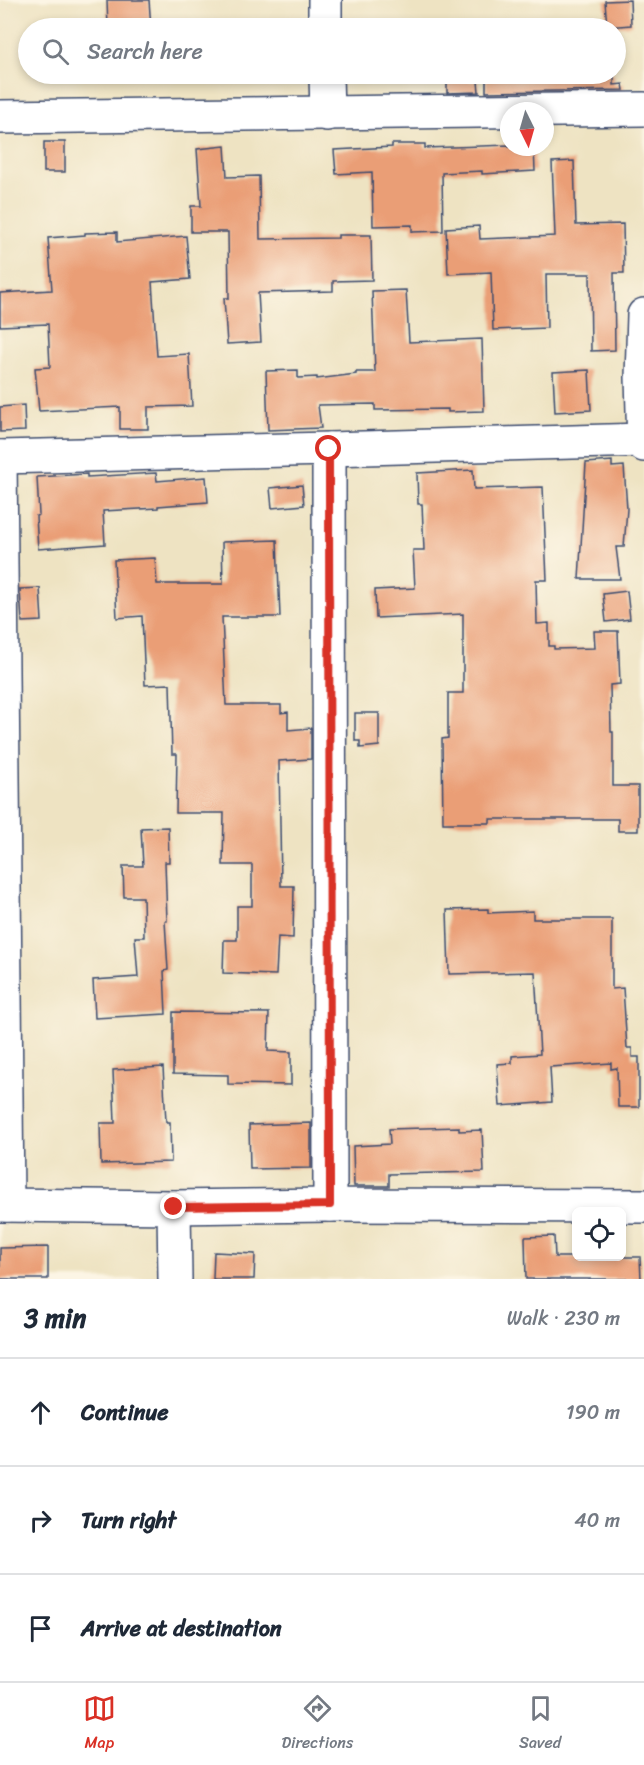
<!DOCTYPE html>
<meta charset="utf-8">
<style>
body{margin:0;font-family:Sriracha,sans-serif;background:#f2f2f3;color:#1f2937}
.controls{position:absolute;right:18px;bottom:18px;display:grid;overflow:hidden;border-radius:9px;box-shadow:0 3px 9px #0003}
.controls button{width:54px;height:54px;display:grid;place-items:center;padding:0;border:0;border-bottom:2px solid #e0e1e3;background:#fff;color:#1f2937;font:30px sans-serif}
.compass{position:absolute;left:500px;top:102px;width:54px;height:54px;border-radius:50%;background:#fff;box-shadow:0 3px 9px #0003;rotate:175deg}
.stop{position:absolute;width:18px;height:18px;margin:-14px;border:4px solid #d93025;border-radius:50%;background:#fff}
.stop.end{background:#d93025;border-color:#fff;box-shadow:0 2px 6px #0008}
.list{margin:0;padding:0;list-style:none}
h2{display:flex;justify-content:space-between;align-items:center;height:78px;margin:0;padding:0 24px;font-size:26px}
h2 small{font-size:20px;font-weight:400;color:#747a83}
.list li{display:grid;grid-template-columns:39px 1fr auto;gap:18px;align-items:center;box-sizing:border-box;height:108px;padding:0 24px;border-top:2px solid #e0e1e3}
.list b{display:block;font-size:22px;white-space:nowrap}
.list em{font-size:20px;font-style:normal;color:#747a83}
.icon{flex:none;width:33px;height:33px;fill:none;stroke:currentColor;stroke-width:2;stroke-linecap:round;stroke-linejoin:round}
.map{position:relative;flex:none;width:644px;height:1279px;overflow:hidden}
.search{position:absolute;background:#fff;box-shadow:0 3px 9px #0003;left:18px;right:18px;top:18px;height:66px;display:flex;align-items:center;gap:15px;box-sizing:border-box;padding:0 21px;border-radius:33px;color:#747a83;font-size:22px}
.sheet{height:402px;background:#fff}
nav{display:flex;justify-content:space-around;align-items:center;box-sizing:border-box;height:84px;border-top:2px solid #e0e1e3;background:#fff;font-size:16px;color:#747a83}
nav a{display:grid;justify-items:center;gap:3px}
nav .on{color:#d93025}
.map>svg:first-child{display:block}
</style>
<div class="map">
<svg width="644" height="1279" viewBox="0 0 644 1279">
<rect width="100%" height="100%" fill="#fcf5e5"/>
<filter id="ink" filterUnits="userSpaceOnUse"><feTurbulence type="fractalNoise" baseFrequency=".0167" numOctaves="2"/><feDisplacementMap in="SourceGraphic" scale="12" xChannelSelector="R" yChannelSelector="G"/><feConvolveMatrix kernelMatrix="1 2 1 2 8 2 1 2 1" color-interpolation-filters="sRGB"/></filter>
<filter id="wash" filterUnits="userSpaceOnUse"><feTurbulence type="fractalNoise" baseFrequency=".008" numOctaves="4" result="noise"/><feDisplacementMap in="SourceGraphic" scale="24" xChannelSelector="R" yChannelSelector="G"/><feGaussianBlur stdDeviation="1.35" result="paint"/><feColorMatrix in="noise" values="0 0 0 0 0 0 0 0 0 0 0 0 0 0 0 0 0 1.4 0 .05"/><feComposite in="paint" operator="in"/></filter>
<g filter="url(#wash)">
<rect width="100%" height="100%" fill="#eee3c2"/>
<g id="blocks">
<!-- building -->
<g fill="#ea9e76">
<polygon points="107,0 149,0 151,28 108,28"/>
<polygon points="630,0 631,25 607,27 605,1"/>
<polygon points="486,74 614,74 614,85 623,84 624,90 486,92"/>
<polygon points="447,81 478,81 479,92 447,93"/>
<rect x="44" y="142" width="21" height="30"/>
<polygon points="392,144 425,144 425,148 509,145 509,147 534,147 535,171 482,174 482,171 442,173 443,231 412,232 412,225 373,226 372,172 336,174 334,150 392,147"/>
<polygon points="225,146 227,177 259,176 260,239 338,238 338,235 371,235 372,280 333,281 333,291 258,293 261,342 227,344 224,298 229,298 228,232 191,232 191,206 201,206 197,149"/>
<polygon points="574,161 576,225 623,224 624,273 614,273 615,350 591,351 590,274 546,274 547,328 493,330 491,272 448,274 446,228 479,226 480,239 555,236 552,162"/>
<polygon points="117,232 117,242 186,236 190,279 152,282 157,356 189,354 192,406 148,407 148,429 120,429 120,407 39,411 35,368 50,367 48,324 0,326 0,293 52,290 48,238 85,235 85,233"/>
<polygon points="406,290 409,342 482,339 484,411 448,412 448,409 375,410 375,404 318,405 321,428 268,430 266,371 298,370 298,378 317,377 317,379 356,374 356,372 375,372 372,291"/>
<polygon points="589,370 591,410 555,412 553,372"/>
<polygon points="24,405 25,431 0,432 0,407"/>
<polygon points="612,461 612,467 624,466 627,509 624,547 616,547 620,579 579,579 586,463"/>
<polygon points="473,470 474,489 543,487 547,580 536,580 537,624 549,623 549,646 554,646 554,649 595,648 594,631 618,631 620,684 610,685 611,732 613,732 613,786 638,786 638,831 618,831 618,819 490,819 490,823 443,823 442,739 448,738 448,693 463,693 463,614 376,618 375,590 415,588 413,550 424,550 422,504 418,504 417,473"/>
<polygon points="156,473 157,481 206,477 208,502 158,506 158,508 103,511 105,544 38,549 36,516 39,515 37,477 87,474 87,477"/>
<polygon points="302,485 304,505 272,508 270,488"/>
<polygon points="277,540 280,617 222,617 226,705 281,705 281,713 288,712 288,730 311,728 311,759 279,761 281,886 294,886 293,938 278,937 276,975 223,973 224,940 237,940 237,906 252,906 252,865 223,865 224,813 176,813 177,754 172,754 170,684 145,685 142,616 117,618 114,560 155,558 157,584 223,584 222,542"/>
<polygon points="40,588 42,621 22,622 20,589"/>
<polygon points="627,591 630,619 606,622 603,594"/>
<polygon points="355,713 379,713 379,746 360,748 360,741 355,741"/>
<polygon points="168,827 169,862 165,862 167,921 165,921 168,970 164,971 166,1014 95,1018 93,980 138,977 135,937 144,937 143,897 124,897 123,866 143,866 141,828"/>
<polygon points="488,909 488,913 533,911 533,919 612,919 612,989 623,988 627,1048 632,1048 632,1057 639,1057 639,1107 618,1107 617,1068 611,1069 611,1063 550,1067 552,1102 500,1106 497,1064 512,1063 512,1056 540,1054 535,972 449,974 447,910"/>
<polygon points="173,1012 269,1013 268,1051 291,1052 291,1085 228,1084 228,1075 173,1074"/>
<polygon points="163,1067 166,1122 170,1122 171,1162 101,1164 100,1123 115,1123 113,1070"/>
<polygon points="311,1123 311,1168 250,1169 249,1125"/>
<polygon points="459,1127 459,1131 482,1130 484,1172 389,1174 389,1186 354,1186 353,1146 390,1144 389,1129"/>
<polygon points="554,1236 555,1257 640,1257 641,1279 526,1279 525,1237"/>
<polygon points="48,1247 48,1279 0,1279 0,1248"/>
<polygon points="214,1252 255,1254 254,1279 213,1279"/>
</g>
</g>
</g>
<g filter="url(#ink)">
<use href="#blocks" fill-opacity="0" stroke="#3b4a6d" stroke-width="1.5"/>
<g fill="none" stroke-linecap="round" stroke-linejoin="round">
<defs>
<g id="minor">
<polyline points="325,0 325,28"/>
<polyline points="326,74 327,114"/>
<polyline points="0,117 644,109"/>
<polyline points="644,315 642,377 644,445"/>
<polyline points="329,449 644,440"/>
<polyline points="0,457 7,1205"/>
<polyline points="1,457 329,449 330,1205 644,1206"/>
<polyline points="0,1205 174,1207 330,1205"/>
<polyline points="174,1207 175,1279"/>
</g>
</defs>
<!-- minor casing -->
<use href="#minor" stroke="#3b4a6d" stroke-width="36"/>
<!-- minor -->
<use href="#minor" stroke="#fff" stroke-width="33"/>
</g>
</g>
<g fill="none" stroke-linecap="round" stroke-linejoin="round" filter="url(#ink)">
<!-- route -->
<polyline stroke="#d93025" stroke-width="8" points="174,1207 330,1205 329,449"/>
</g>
</svg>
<div class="controls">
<button><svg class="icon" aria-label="locate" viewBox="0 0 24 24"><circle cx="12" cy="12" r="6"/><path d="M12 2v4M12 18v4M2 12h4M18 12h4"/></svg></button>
</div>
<svg class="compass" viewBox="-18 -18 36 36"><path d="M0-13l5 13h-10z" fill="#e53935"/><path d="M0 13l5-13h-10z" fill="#747a83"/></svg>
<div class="stop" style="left:329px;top:449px"></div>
<div class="stop end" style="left:174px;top:1207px"></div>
<div class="search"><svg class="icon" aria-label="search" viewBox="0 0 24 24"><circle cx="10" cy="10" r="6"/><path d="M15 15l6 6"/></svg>Search here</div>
</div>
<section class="sheet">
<h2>3 min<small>Walk · 230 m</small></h2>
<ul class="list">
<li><svg class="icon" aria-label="ahead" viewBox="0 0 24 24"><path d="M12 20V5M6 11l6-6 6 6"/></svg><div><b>Continue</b></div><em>190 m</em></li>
<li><svg class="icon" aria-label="right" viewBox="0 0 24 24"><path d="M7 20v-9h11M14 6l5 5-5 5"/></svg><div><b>Turn right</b></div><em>40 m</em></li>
<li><svg class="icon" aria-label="arrive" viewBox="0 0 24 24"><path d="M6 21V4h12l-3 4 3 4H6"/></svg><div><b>Arrive at destination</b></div></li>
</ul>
</section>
<nav>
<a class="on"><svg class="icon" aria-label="map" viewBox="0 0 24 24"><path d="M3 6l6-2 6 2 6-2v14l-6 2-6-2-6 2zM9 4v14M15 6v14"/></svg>Map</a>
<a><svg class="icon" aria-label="directions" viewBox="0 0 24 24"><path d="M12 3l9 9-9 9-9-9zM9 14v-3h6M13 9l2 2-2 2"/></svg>Directions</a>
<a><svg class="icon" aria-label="saved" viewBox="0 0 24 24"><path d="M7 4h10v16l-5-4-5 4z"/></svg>Saved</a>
</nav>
